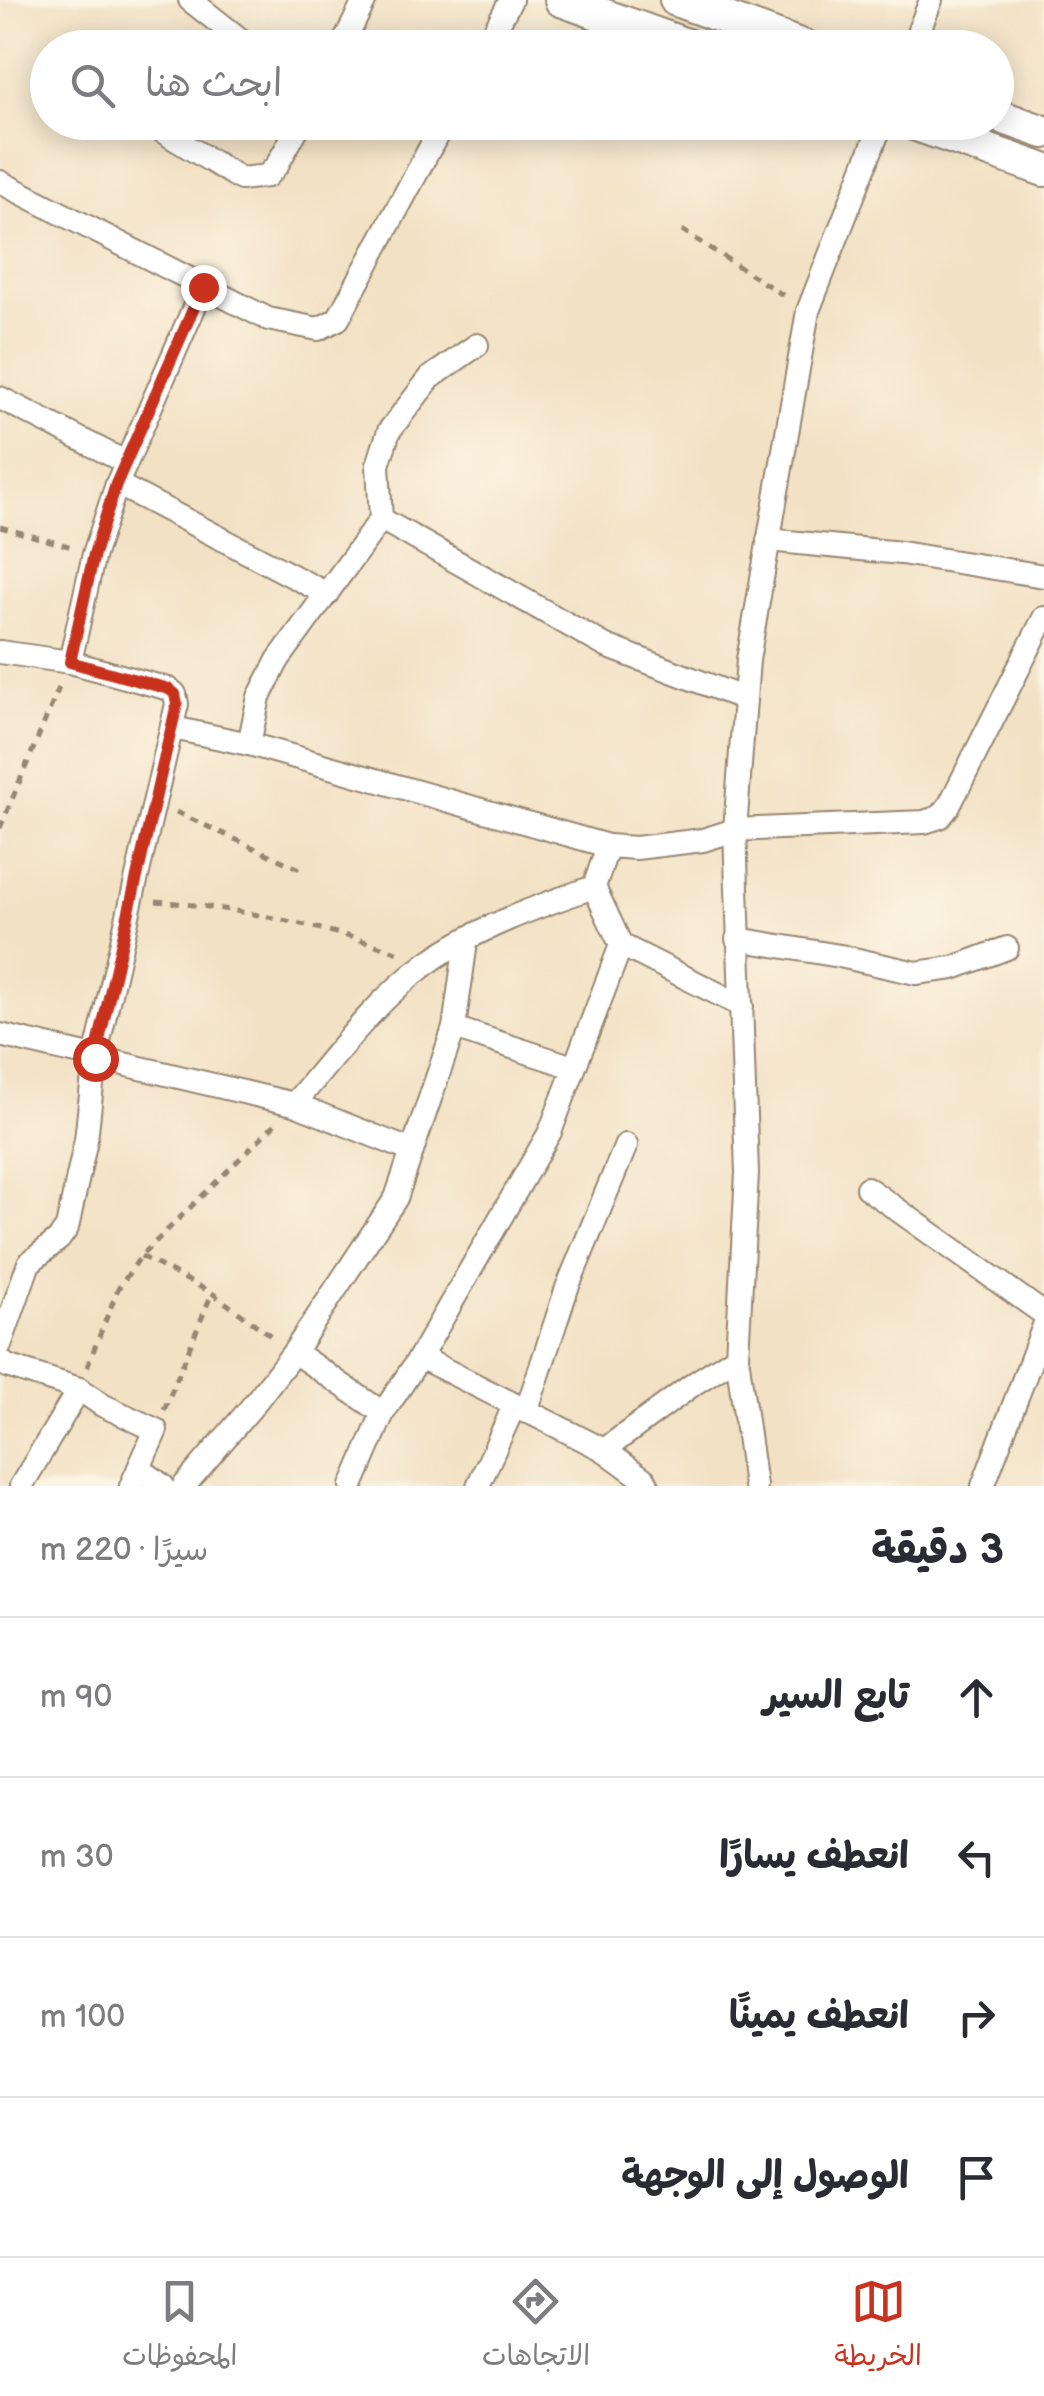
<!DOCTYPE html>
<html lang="ar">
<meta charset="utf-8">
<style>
body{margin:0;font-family:"Balsamiq Sans","Playpen Sans Arabic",sans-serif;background:#f2f2f3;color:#2b2b33;direction:rtl}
.stop{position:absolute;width:30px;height:30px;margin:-22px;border:8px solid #c8321e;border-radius:50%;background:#fff}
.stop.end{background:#c8321e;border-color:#fff;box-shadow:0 2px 10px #0008}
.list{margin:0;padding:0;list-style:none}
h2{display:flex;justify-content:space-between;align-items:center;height:130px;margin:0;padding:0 40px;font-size:42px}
h2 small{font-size:32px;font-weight:400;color:#7c7c81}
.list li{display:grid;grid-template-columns:65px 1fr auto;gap:30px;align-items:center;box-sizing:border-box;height:160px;padding:0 40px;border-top:2px solid #e1e1e2}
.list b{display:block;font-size:38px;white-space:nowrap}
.list em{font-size:32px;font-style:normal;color:#7c7c81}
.icon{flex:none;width:55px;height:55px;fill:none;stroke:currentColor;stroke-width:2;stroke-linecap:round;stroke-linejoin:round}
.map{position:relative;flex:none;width:1044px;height:1486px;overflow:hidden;direction:ltr}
.search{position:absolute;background:#fff;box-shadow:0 5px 25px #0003;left:30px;right:30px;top:30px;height:110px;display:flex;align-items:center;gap:25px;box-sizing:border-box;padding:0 35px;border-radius:55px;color:#7c7c81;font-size:38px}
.sheet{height:770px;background:#fff}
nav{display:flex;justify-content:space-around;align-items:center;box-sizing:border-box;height:140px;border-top:2px solid #e1e1e2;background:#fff;font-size:28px;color:#7c7c81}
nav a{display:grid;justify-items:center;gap:5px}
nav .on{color:#c8321e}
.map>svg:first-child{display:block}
</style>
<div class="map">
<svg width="1044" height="1486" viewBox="0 0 1044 1486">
<rect width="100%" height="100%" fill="#fcf5e5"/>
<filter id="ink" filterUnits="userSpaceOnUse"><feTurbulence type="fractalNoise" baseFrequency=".01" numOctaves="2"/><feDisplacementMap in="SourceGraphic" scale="20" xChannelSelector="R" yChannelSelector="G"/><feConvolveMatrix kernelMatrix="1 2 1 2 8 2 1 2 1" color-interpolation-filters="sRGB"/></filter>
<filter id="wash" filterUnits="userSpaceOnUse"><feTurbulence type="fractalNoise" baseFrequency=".0048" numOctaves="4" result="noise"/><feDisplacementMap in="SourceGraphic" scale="40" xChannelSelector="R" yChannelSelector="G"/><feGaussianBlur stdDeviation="2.25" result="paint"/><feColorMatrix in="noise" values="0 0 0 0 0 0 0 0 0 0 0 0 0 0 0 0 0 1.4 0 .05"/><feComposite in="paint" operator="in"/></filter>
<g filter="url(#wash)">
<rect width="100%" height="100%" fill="#f2e1c4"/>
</g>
<g filter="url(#ink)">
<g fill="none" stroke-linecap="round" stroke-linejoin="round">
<defs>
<g id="street">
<polyline points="190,0 251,48"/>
<polyline points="341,48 365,0"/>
<polyline points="485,48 511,0"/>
<polyline points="912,48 931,0"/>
<polyline points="147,122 241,179 267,176 277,165 301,122"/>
<polyline points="0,182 268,319 318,329 338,319 444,122"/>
<polyline points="477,345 430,378 389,431 378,465 381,519 278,660 259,697 249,744 608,846 636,848 703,840 735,830 924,822 940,817 949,806 1044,618"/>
<polyline points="0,398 125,462"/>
<polyline points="117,484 327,594"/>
<polyline points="381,519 606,646 745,699"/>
<polyline points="768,540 901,553 1044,576"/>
<polyline points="0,652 70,662 169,689 175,694 177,704 95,1058 86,1140 67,1228 59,1239 29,1263 0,1345"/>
<polyline points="70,662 94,554 117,484 203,287"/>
<polyline points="173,728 249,744"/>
<polyline points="608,846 594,887 621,945 742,1006"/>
<polyline points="737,939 840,956 916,973 953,968 1007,948"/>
<polyline points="454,1028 573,1067"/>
<polyline points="0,1035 294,1104 412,1151"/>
<path d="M294,1104C335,1056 374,1002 426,964C474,929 538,906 594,887"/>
<polyline points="867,1188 1044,1314"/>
<polyline points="294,1352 383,1413"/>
<polyline points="420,1357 604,1450 645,1480 648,1486"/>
<polyline points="0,1360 7,1366 79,1389 102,1405 156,1430 131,1486"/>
<polyline points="526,1412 567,1288 626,1145"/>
<polyline points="604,1450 695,1383 737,1356"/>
<polyline points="139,1468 163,1486"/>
<polyline points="21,1486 79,1389"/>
<polyline points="184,1486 250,1409 294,1352 396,1198 454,1028 466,942"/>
<polyline points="352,1486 383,1413 420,1357 550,1132 621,945"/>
<polyline points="478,1486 514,1406"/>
<polyline points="755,1486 737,1356 747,1173 735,830 748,660 808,311 882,122"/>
<polyline points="983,1486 1044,1326"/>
</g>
<g id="secondary">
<polyline points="561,0 695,48"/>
<polyline points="676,0 808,48"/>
<polyline points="996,115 1044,132"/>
<polyline points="908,122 1044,170"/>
</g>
</defs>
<!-- street casing -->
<use href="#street" stroke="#968671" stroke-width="26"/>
<!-- secondary casing -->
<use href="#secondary" stroke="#968671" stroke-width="36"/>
<!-- path -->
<g stroke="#968671" stroke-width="5" stroke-dasharray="8 8" stroke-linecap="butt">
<polyline points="682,230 789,299"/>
<polyline points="0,527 72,547"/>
<polyline points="176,812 300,869"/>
<polyline points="0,828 61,683"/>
<path d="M156,901C241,909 318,924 399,953"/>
<polyline points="141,1256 212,1293 274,1338"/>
<polyline points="87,1367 118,1289 141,1256 276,1123"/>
<polyline points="164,1410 212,1293"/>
</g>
<!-- street -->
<use href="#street" stroke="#fff" stroke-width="22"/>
<!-- secondary -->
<use href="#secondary" stroke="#fff" stroke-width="32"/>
</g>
</g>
<g fill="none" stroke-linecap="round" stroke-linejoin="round" filter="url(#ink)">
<!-- route -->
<polyline stroke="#c8321e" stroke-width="12" points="95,1058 177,704 175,694 169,689 70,662 94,554 116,484 203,287"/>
</g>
</svg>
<div class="stop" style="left:95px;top:1058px"></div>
<div class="stop end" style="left:203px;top:287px"></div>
<div class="search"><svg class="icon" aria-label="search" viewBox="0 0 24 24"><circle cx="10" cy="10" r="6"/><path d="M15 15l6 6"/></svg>ابحث هنا</div>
</div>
<section class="sheet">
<h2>3 دقيقة<small>سيرًا · 220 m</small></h2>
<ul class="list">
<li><svg class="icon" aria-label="ahead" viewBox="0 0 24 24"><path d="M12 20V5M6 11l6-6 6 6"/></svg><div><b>تابع السير</b></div><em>90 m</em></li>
<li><svg class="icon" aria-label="left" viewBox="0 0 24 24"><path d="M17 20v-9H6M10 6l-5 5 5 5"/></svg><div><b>انعطف يسارًا</b></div><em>30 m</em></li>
<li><svg class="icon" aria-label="right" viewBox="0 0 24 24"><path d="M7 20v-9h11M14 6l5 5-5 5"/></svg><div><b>انعطف يمينًا</b></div><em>100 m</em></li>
<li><svg class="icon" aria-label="arrive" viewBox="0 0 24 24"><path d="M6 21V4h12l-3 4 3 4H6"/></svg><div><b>الوصول إلى الوجهة</b></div></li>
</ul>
</section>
<nav>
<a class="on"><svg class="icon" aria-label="map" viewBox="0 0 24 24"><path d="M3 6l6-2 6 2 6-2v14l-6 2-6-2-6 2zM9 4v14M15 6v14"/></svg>الخريطة</a>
<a><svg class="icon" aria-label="directions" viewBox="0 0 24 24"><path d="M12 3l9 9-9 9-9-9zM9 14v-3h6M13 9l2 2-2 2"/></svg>الاتجاهات</a>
<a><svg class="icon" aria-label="saved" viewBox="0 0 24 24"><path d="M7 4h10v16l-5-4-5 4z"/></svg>المحفوظات</a>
</nav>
